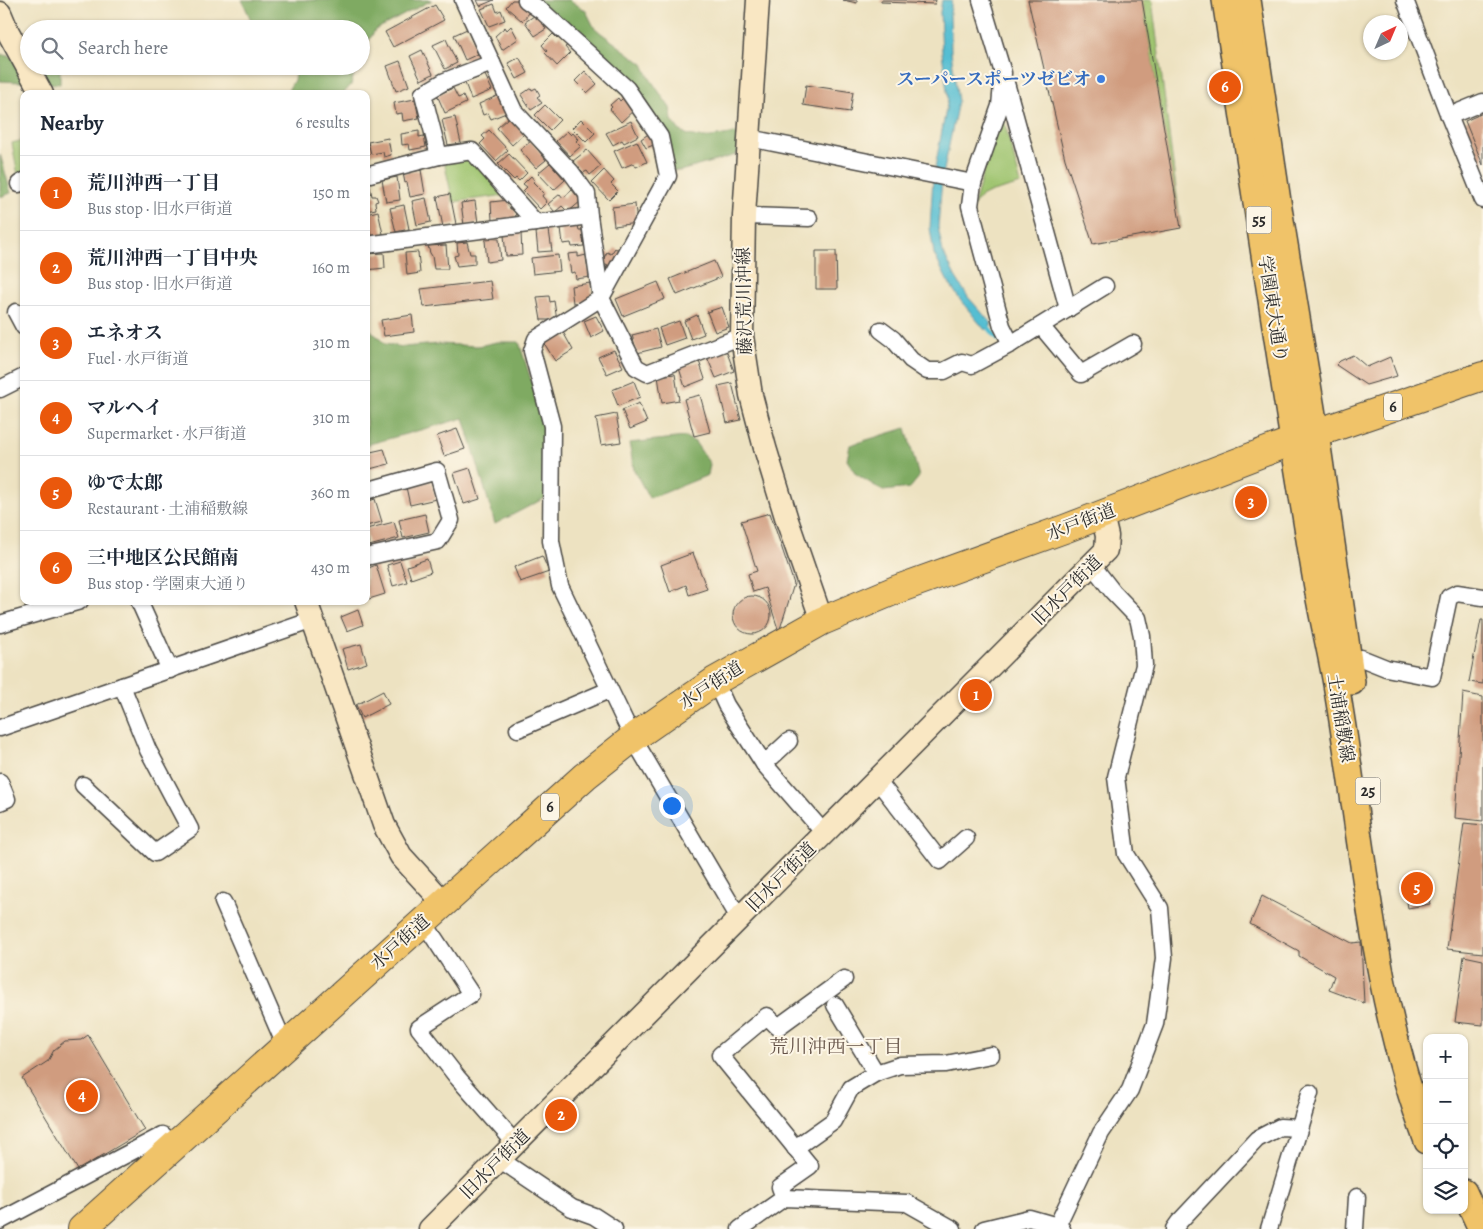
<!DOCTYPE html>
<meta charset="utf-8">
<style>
body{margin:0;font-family:Alegreya,"Noto Serif JP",serif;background:#f6f6f7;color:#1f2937}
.controls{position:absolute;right:15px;bottom:15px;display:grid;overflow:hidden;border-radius:10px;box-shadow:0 1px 4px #0004}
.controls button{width:45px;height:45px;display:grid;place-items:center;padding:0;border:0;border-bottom:1px solid #e0e1e3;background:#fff;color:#1f2937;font:25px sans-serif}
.compass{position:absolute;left:1363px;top:15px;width:45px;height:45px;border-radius:50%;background:#fff;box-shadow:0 1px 4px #0004;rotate:44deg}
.you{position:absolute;left:671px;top:805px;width:18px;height:18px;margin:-12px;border:4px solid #fff;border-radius:50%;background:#1a73e8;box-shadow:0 0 0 8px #1a73e833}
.badge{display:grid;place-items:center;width:32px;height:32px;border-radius:50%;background:#ea580c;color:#fff;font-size:16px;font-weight:700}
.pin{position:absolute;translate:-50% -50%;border:2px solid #fff;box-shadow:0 1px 5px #0006}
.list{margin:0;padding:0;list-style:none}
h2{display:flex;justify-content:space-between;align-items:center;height:65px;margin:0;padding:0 20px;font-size:21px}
h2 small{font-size:16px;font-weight:400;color:#747a83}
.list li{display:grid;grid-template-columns:32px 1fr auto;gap:15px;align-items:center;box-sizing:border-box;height:75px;padding:0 20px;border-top:1px solid #e0e1e3}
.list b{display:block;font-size:19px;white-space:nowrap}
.list p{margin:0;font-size:16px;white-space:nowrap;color:#747a83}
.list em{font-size:16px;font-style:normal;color:#747a83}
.icon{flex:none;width:28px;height:28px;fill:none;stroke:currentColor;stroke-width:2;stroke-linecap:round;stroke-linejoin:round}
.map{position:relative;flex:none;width:1483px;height:1229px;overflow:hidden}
.search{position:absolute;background:#fff;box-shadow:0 1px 4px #0004;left:20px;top:20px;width:350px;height:55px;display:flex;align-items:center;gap:12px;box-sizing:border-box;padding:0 18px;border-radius:28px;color:#747a83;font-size:19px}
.panel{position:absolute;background:#fff;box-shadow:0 1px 4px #0004;left:20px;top:90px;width:350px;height:515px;border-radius:10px}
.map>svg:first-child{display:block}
</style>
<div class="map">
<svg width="1483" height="1229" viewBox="0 0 1483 1229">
<rect width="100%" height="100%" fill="#fcf5e5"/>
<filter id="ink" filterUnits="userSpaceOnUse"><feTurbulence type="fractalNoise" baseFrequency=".02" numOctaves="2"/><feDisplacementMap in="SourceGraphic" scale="10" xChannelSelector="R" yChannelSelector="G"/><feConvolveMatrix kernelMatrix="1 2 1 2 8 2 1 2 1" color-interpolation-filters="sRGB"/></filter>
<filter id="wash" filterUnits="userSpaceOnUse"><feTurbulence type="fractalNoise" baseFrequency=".0096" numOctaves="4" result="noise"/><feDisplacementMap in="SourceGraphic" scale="20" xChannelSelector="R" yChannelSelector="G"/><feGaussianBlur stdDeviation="1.12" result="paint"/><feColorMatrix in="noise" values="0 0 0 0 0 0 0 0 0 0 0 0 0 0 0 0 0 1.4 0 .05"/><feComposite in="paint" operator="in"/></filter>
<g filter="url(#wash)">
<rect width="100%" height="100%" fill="#ede2c1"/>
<!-- green -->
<g fill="#9fc46f" stroke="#65784d">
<polygon points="1142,0 1152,0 1181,228"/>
<polygon points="1001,110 1021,184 982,195 974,205"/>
<polygon points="24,140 24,174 18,175 12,143"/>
<polygon points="470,156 506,195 453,202 444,161"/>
</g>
<!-- forest -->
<g fill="#7faa62" stroke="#556a46">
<polygon points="242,0 432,0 375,30 361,55 361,29 255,29"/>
<polygon points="533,0 570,0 586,11 594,27 601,33 643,64 649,77 670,108 672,120 679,130 688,135 704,138 737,133 739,150 736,155 680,171 672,170 665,138"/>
<polygon points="0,54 9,56 29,66 60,66 60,84 0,81"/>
<polygon points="296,66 356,66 351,85 343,94 286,94 294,80"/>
<polygon points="0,154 11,193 0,197"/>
<polygon points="366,325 385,344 403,347 439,344 478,346 497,342 519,342 546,427 545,498 495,524 464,418 366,445"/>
<polygon points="906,428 919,477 910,488 883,491 856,474 847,460 850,445"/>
<polygon points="685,437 695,442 710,464 708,475 664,493 649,498 634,470 629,443"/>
</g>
<!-- water -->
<polygon fill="#55bed2" stroke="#40747e" points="942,0 952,0 950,13 951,52 958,101 942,180 938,227 943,252 955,276 968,297 992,324 985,330 961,301 947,280 934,254 930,228 933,178 948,99 942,52 940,12"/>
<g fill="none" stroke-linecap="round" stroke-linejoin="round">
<!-- stream -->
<polyline stroke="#55bed2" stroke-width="4.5" points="985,323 998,339"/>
</g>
<g id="blocks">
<!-- building -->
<g fill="#d09c7f">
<polygon points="477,0 494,0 480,6"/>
<polygon points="512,0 519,0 531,11 522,21 506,7"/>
<polygon points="843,0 857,0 857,3"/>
<polygon points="881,0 936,0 935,4 881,2"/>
<polygon points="1028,0 1142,0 1181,228 1093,244 1065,159"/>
<polygon points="494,4 497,12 501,10 505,20 489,26 481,9"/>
<polygon points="435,5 444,20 393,47 385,32"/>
<polygon points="540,12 548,23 544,26 546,29 535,36 525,22"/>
<polygon points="511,26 518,39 502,50 495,36 505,27 507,30"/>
<polygon points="467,29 478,54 465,60 454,35"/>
<polygon points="553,34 557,38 560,35 568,45 565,47 570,53 557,66 545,53 547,51 542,45"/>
<polygon points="446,39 457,63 445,69 433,45"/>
<polygon points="422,50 433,74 421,80 410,56"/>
<polygon points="519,57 528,73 517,79 508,63"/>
<polygon points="400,61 409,86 396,91 387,66"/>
<polygon points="585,71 597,84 587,93 575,81"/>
<polygon points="485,75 492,90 471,99 465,83"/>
<polygon points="806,85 853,92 850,112 803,105"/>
<polygon points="453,88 458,98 463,96 466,103 445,113 437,95"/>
<polygon points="531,88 532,90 536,88 540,95 537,97 542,103 531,110 521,95"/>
<polygon points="499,95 506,113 491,119 488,113 483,115 479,104"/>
<polygon points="625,96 636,108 621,122 610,109 612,107 610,105 618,98 620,101"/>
<polygon points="415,99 419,118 403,121 402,113 396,114 394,103"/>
<polygon points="545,105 560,120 550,130 535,115"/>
<polygon points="1483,113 1483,165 1465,121"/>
<polygon points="455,117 461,143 448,145 442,120"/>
<polygon points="509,117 524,134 512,145 497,128"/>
<polygon points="581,119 595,133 586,142 572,128"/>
<polygon points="631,121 638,136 624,143 622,140 613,145 606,133"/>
<polygon points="489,130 508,150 496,161 480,144 485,139 482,136"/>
<polygon points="419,131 419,137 424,136 426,147 410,150 409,144 402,145 401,134"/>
<polygon points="567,131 571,135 573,133 578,139 576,141 581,146 570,156 556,141"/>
<polygon points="650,133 656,144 646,148 641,139"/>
<polygon points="388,138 391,155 384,157 383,152 371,154 368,142"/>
<polygon points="531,141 546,160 536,168 520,150"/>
<polygon points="637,141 647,162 636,167 634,163 622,168 614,151"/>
<polygon points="587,150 601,166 590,175 587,171 583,173 573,161"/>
<polygon points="509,154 527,173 519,181 516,178 514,180 498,164"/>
<polygon points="550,163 565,180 554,190 538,173"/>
<polygon points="421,170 425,194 410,197 407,182 405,183 403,173"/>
<polygon points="604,170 614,181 611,184 618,191 609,200 592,182"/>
<polygon points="531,176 535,181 533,182 544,193 542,196 547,202 540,209 523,191 527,187 523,184"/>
<polygon points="397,177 400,200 386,202 382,180"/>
<polygon points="369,183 372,196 376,196 378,201 375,202 376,209 366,211 366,184"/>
<polygon points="572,190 581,201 568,212 562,206 555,212 548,204 560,194 563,198"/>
<polygon points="450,194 456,224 443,227 437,197"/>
<polygon points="426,198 431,222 417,225 412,201"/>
<polygon points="509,200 510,209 515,208 516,218 492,220 491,202"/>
<polygon points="475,201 478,223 464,225 461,203"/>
<polygon points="635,204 637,223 614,226 612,207"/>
<polygon points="404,205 409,229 396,232 390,208"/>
<polygon points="378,211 383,234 371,237 366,214"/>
<polygon points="578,226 579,230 582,230 584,246 572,247 571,243 563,244 561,228"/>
<polygon points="549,230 552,251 538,252 536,232"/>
<polygon points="521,233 522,255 506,256 504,235"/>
<polygon points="499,239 501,260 487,262 485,240"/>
<polygon points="467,242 470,254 475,254 475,264 457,266 454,256 458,255 457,243"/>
<polygon points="446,245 448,269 434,269 432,256 430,253 428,246"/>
<polygon points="615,248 623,252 614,272 606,268 608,265 602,262 607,252 611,254"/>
<polygon points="816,251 836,251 837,289 816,289"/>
<polygon points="418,252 420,273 407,275 405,253"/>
<polygon points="384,253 385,268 366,270 366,254"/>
<polygon points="578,253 578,257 586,255 590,277 576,279 575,272 571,273 568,254"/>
<polygon points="558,255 560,271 533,274 531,258"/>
<polygon points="714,261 721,277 677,295 670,279"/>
<polygon points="490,281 493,299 424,307 421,289"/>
<polygon points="658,282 665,299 623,316 616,299"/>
<polygon points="590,283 592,297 588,301 573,303 571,286"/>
<polygon points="549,296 550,302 554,301 557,320 541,320 537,297"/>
<polygon points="722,307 729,327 715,332 707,312"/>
<polygon points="412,315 414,332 384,336 381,320"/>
<polygon points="697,315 704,334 691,339 684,321"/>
<polygon points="596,316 604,331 591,338 584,321"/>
<polygon points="679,321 685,338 665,345 659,328"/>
<polygon points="656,329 661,347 637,353 632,335"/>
<polygon points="563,332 573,350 555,361 544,343"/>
<polygon points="614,350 623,367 607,374 598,357"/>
<polygon points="726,350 734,371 716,378 707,357"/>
<polygon points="1353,355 1367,367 1390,357 1397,376 1366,385 1336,365 1340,361"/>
<polygon points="699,361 705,379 685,387 679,368"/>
<polygon points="675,374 679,400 662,403 658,376"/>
<polygon points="634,381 640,397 618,406 612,390"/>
<polygon points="732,383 741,420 727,423 718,386"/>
<polygon points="700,395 710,432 694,436 684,399"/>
<polygon points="639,403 647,422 630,429 622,410"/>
<polygon points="616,414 621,442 601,445 596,418"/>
<polygon points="457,429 465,449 444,456 437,436"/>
<polygon points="384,449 389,464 366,470 366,453"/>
<polygon points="470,468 480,499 464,504 454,473"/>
<polygon points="431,481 436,499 410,505 406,487"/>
<polygon points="375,499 382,522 366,526 366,502"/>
<polygon points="770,513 794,584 779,632 765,588 753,592 748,574 757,571 741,521"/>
<polygon points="425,514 429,532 403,538 399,520"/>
<polygon points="394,522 399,538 369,546 366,529"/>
<polygon points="693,553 707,589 689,595 686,585 670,592 661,565"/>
<polygon points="542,556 549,572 520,582 514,567"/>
<polygon points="427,559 431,572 411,579 407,566"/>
<polygon points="400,561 407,582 393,586 387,565"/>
<polygon points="376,565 385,594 369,599 366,592 366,569"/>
<circle cx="752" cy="615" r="19"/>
<polygon points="358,610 363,625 347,631 341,617"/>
<polygon points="1481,620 1483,620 1483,684 1469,682"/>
<polygon points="361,644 367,663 348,669 342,649"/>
<polygon points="383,691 389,704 362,718 356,705"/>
<polygon points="1463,693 1483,697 1483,821 1455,818"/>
<polygon points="1464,823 1483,825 1483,953 1447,949"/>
<polygon points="1424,876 1430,904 1408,908 1403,879"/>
<polygon points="1262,896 1352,943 1361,942 1364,1003 1329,990 1334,976 1299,956 1299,951 1250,924"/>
<polygon points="1464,956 1483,960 1483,1025 1455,1022"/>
<polygon points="88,1035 145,1130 78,1170 22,1078 48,1061 54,1050 65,1041 81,1040"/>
</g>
</g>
</g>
<g filter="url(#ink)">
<use href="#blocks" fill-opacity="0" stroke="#484642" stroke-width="1"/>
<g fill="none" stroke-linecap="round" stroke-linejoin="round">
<defs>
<g id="street">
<polyline points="463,0 514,111 571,172 587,194 589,216 601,298 536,339 532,351 552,426 551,541 560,586 633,738 739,918"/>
<polyline points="526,0 543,12 627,89 660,137 668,176 601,298 636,367 647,373 742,336"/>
<polyline points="981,0 1003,73 1000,106 973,183 970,206 1002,326 1011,344 1105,286"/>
<polyline points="1405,0 1449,116 1483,200"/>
<polyline points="1006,83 1068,309"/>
<polyline points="1449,116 1483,102"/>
<polyline points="749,138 973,183"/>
<polyline points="439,156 472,151 536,223"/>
<polyline points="366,175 439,156 423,94 445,81 492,63"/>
<polyline points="19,184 24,181"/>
<polyline points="744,216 809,218"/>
<polyline points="366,245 589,216"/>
<polyline points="16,312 24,327"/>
<polyline points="1041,326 1081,374 1133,344"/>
<polyline points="881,330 893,339 911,360 927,371 944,371 962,362 972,365 1011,344"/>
<polyline points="0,389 24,377"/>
<polyline points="366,491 437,471 451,520 438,541 366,557"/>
<polyline points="139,601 170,670"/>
<polyline points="0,624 80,601"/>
<polyline points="1348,658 1361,658 1386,668 1432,677 1449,597 1457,593 1483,597"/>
<polyline points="715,681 726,705 764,764 825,834"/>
<polyline points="0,728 313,620"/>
<polyline points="518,729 609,690"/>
<polyline points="764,764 789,741"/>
<polyline points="878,781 940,861 966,838"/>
<polyline points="0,782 7,799 0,802"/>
<polyline points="83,785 155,853 190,829 148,750 122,686"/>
<polyline points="223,902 285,1045"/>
<polyline points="423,921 471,994 419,1028 457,1077 515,1143"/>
<polyline points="835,1005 876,1073"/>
<polyline points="795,1148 833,1121 851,1088 876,1073 900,1065 946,1064 991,1055"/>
<polyline points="499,1159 572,1208 594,1216 614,1229"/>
<polyline points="784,1198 780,1187 810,1166 720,1055 767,1016 778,1027 844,979"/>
<polyline points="0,1221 163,1135 173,1146"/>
<polyline points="1057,1226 1101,1133 1130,1090 1155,1024 1164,958 1160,908 1126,854 1116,777 1144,665 1142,636 1138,618 1113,592 1092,565"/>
<polyline points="740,1229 784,1198 907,1203 953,1229"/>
<polyline points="984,1229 1029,1218 1057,1226 1062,1229"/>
<polyline points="1174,1229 1179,1222 1257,1139 1280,1127 1299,1128"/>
<polyline points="1269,1229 1310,1093"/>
<polyline points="1355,1229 1357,1197"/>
</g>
<g id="secondary">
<polyline points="758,0 744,216 742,336 751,395 765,448 787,520 822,621"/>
<polyline points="0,13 8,32 42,94"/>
<polyline points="306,601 384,825 401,856 444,903"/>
<polyline points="430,1229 1106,550 1107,536 1102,515"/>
</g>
<g id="primary">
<path d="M1225,0C1256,200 1285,400 1319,599C1325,631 1333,663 1338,696C1363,845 1373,999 1427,1141"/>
<polyline points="1248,0 1279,208 1316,433 1352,682"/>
<polyline points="1464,1192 1481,1229"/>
</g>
<polyline id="highway" points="82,1229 585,776 633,738 715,681 822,621 898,589 1067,528 1293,441 1483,376"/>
</defs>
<!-- street casing -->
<use href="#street" stroke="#484642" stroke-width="19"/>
<!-- secondary casing -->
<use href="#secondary" stroke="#484642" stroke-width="25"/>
<!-- primary casing -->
<use href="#primary" stroke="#484642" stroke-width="28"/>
<!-- highway casing -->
<use href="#highway" stroke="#484642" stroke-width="30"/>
<!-- street -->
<use href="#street" stroke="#fff" stroke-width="16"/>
<!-- secondary -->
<use href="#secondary" stroke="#f9e7c3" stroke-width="22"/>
<!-- primary -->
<use href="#primary" stroke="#f0c369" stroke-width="25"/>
<!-- highway -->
<use href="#highway" stroke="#f0c369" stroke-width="28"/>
</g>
</g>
<!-- markers -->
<circle fill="#3f7fe0" stroke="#fcf5e5" stroke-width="2" cx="1101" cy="79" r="5"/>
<g text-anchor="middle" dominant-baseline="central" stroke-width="4" stroke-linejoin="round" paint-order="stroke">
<!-- shield labels -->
<g fill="#fcf5e5" stroke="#6a6863" stroke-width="1">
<rect x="1246.5" y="206.5" width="25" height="27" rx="4"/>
<rect x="1384" y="393.5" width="18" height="27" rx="4"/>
<rect x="1355.5" y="777.5" width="25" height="27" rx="4"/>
<rect x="541" y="793.5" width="18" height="27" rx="4"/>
</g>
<g font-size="16" font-weight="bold" fill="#2b2b2b">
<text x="1259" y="220">55</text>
<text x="1393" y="407">6</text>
<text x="1368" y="791">25</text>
<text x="550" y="807">6</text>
</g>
<!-- shop labels -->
<g font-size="18" font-weight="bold" fill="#366cbe" stroke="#fcf5e5" text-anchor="end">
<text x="1091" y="79">スーパースポーツゼビオ</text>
</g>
<!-- street labels -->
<g font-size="18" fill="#2b2b2b" stroke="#fcf5e5">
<text transform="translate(744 301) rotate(-91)">藤沢荒川沖線</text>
<text transform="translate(1273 309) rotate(81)">学園東大通り</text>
<text transform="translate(1081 522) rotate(-21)">水戸街道</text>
<text transform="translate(1067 590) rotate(-45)">旧水戸街道</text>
<text transform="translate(711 685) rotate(-33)">水戸街道</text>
<text transform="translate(1341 718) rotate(81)">土浦稲敷線</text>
<text transform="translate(781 877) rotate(-45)">旧水戸街道</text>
<text transform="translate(400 942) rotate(-42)">水戸街道</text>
<text transform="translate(495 1164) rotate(-45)">旧水戸街道</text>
</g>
<!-- neighbourhood labels -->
<g font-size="19" fill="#655348" stroke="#fcf5e5">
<text x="836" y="1047">荒川沖西一丁目</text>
</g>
</g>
</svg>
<div class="controls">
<button>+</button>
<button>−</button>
<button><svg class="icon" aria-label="locate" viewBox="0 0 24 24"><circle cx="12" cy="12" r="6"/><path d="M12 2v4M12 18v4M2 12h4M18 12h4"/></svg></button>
<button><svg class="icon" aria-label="layers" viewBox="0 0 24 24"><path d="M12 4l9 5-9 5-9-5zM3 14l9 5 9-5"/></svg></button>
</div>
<svg class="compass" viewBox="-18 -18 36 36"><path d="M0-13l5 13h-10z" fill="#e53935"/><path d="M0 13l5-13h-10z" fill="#747a83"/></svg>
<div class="you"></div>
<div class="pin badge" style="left:976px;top:695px">1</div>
<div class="pin badge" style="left:561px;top:1115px">2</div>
<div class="pin badge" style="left:1251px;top:502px">3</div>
<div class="pin badge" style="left:82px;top:1096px">4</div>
<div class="pin badge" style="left:1417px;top:888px">5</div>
<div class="pin badge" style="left:1225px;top:87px">6</div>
<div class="search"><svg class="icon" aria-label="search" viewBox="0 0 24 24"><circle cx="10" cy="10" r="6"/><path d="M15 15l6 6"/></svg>Search here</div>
<section class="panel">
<h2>Nearby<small>6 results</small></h2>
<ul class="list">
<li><span class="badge">1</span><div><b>荒川沖西一丁目</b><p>Bus stop · 旧水戸街道</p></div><em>150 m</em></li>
<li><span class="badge">2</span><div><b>荒川沖西一丁目中央</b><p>Bus stop · 旧水戸街道</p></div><em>160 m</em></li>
<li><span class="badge">3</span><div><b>エネオス</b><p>Fuel · 水戸街道</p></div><em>310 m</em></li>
<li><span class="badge">4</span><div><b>マルヘイ</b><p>Supermarket · 水戸街道</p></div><em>310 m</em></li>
<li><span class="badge">5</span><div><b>ゆで太郎</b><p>Restaurant · 土浦稲敷線</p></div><em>360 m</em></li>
<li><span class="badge">6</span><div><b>三中地区公民館南</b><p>Bus stop · 学園東大通り</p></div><em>430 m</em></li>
</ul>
</section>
</div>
